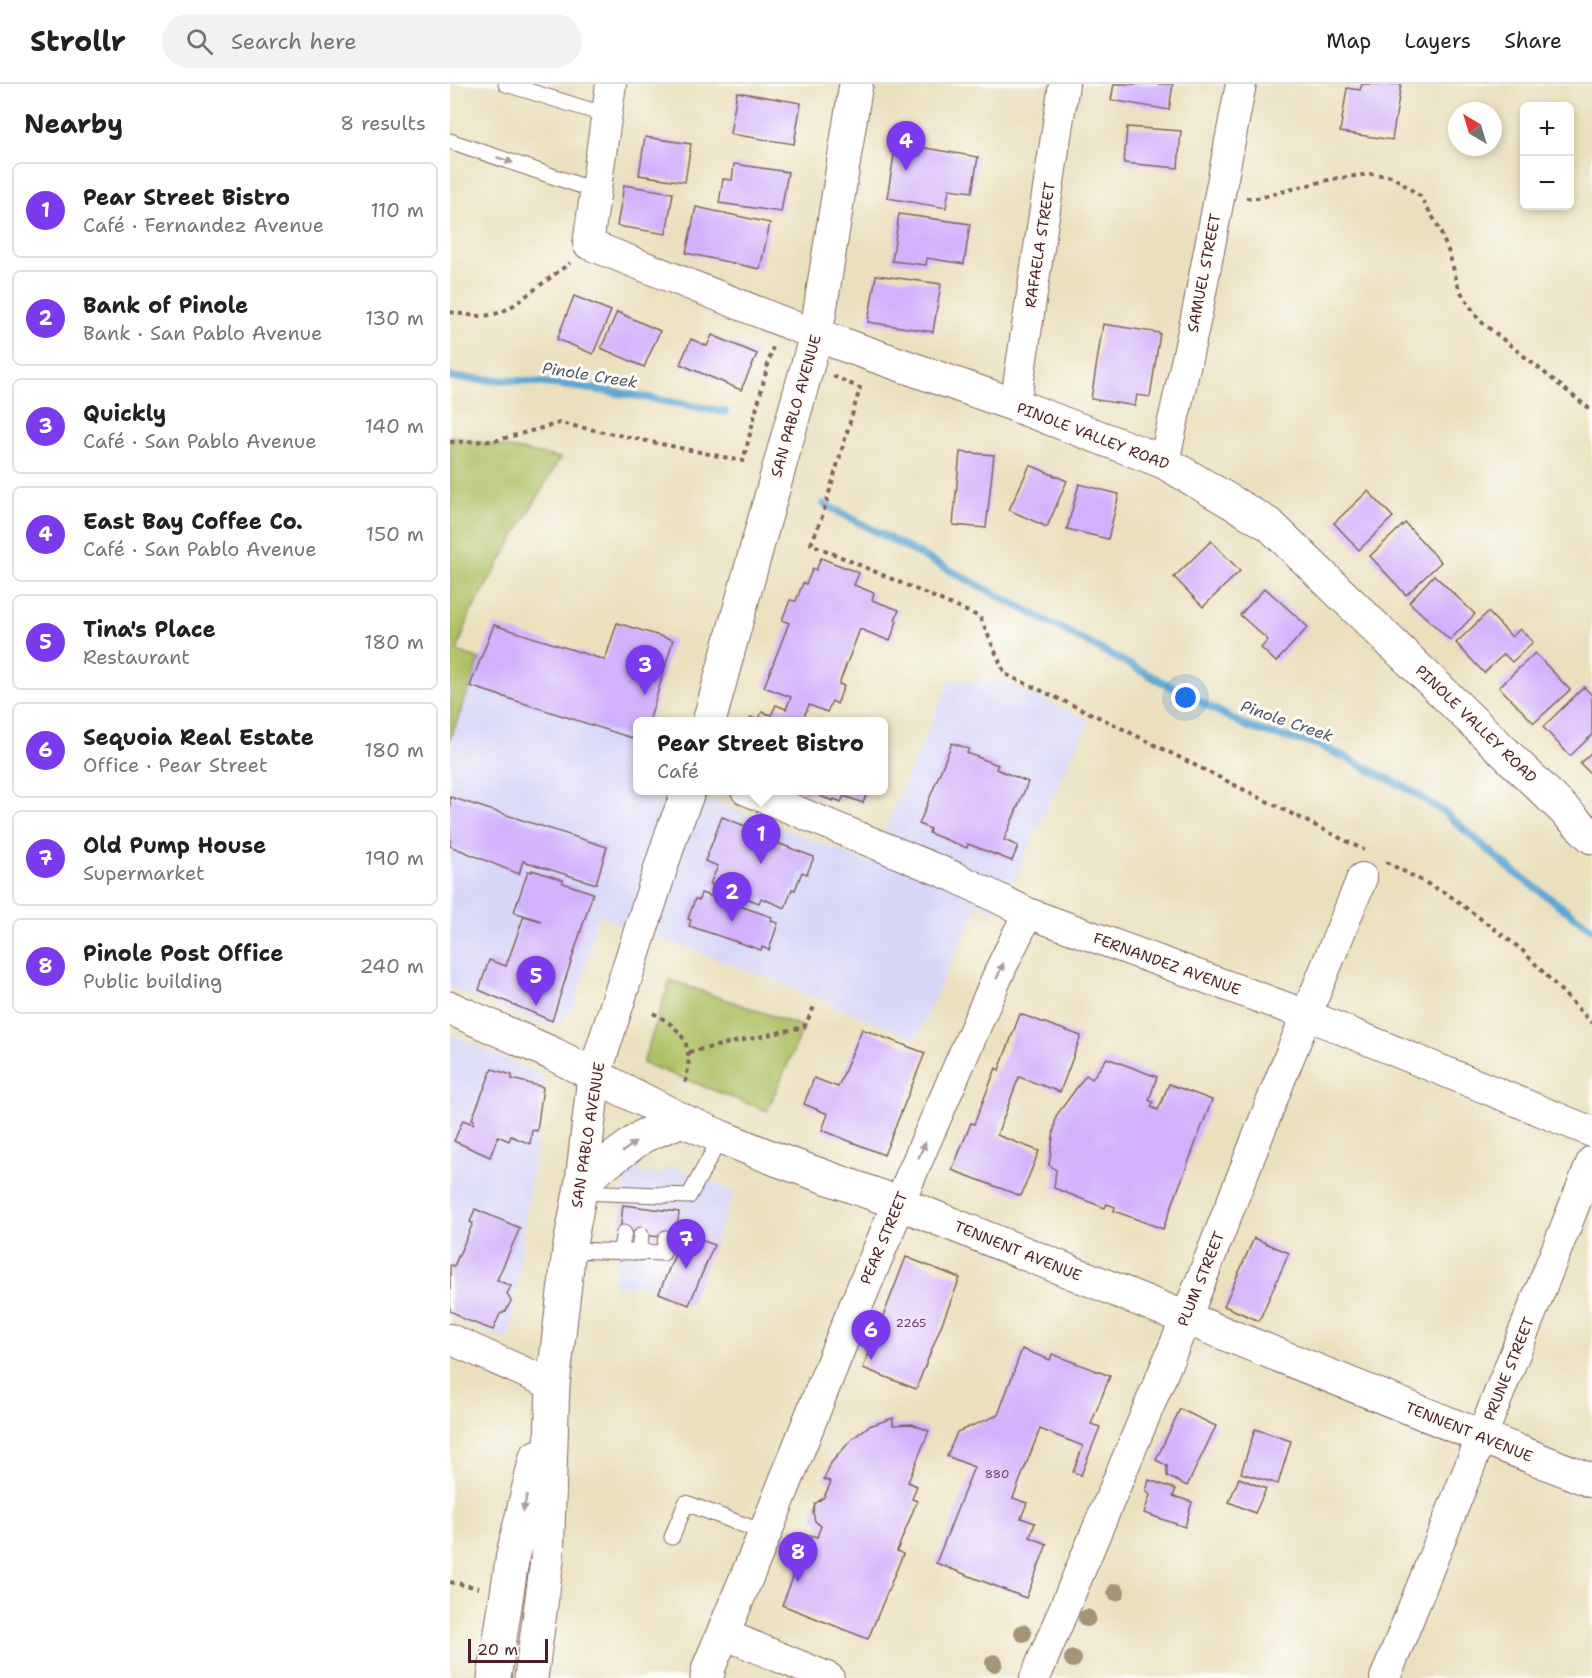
<!DOCTYPE html>
<meta charset="utf-8">
<style>
body{margin:0;font-family:"Shantell Sans",sans-serif;background:#f2f2f2;color:#202124}
.controls{position:absolute;right:18px;top:18px;display:grid;overflow:hidden;border-radius:9px;box-shadow:0 3px 9px #0003}
.controls button{width:54px;height:54px;display:grid;place-items:center;padding:0;border:0;border-bottom:2px solid #e0e0e0;background:#fff;color:#202124;font:30px sans-serif}
.compass{position:absolute;left:998px;top:18px;width:54px;height:54px;border-radius:50%;background:#fff;box-shadow:0 3px 9px #0003;rotate:322deg}
.scale{position:absolute;left:18px;bottom:15px;width:80px;box-sizing:border-box;padding-left:6px;border:3px solid #4a1f2b;border-top:0;font-size:16px;line-height:21px;white-space:nowrap;color:#4a1f2b;-webkit-text-stroke:4px #fdfcf7;paint-order:stroke}
.you{position:absolute;left:736px;top:614px;width:21px;height:21px;margin:-15px;border:4px solid #fff;border-radius:50%;background:#1a73e8;box-shadow:0 0 0 9px #1a73e833}
.badge{display:grid;place-items:center;width:39px;height:39px;border-radius:50%;background:#7c3aed;color:#fff;font-size:20px;font-weight:700}
.pin{position:absolute;translate:-50% -50px;filter:drop-shadow(0 2px 3px #0008)}
.pin::after{content:'';position:absolute;top:32px;width:21px;height:18px;background:inherit;clip-path:polygon(0 0,100% 0,50% 100%)}
.popup{position:absolute;left:183px;top:633px;width:255px;height:78px;box-sizing:border-box;display:grid;place-content:center;border-radius:9px;background:#fff;filter:drop-shadow(0 2px 4px #0005);font-size:20px;white-space:nowrap;color:#757577}
.popup b{font-size:22px;color:#202124}
.popup::after{content:'';position:absolute;left:50%;top:100%;margin-left:-12px;border:12px solid transparent;border-top-color:#fff}
.list{margin:0;padding:0;list-style:none}
h2{display:flex;justify-content:space-between;align-items:center;height:78px;margin:0;padding:0 24px;font-size:26px}
h2 small{font-size:20px;font-weight:400;color:#757577}
.list li{display:grid;grid-template-columns:39px 1fr auto;gap:18px;align-items:center;box-sizing:border-box;height:96px;margin:0 12px 12px;padding:0 12px;border:2px solid #e0e0e0;border-radius:9px}
.list b{display:block;font-size:22px;white-space:nowrap}
.list p{margin:0;font-size:20px;white-space:nowrap;color:#757577}
.list em{font-size:20px;font-style:normal;color:#757577}
.icon{flex:none;width:33px;height:33px;fill:none;stroke:currentColor;stroke-width:2;stroke-linecap:round;stroke-linejoin:round}
.map{position:relative;flex:none;width:1142px;height:1594px;overflow:hidden}
header{display:flex;align-items:center;gap:36px;box-sizing:border-box;height:84px;padding:0 30px;background:#fff;border-bottom:2px solid #e0e0e0}
header strong{font-size:28px}
nav{display:flex;gap:33px;margin-inline-start:auto;font-size:21px}
.search{width:420px;height:54px;background:#f2f2f2;display:flex;align-items:center;gap:15px;box-sizing:border-box;padding:0 21px;border-radius:33px;color:#757577;font-size:22px}
main{display:flex}
aside{flex:1;background:#fff}
.map>svg:first-child{display:block}
</style>
<header>
<strong>Strollr</strong>
<div class="search"><svg class="icon" aria-label="search" viewBox="0 0 24 24"><circle cx="10" cy="10" r="6"/><path d="M15 15l6 6"/></svg>Search here</div>
<nav><a>Map</a><a>Layers</a><a>Share</a></nav>
</header>
<main>
<aside>
<h2>Nearby<small>8 results</small></h2>
<ul class="list">
<li><span class="badge">1</span><div><b>Pear Street Bistro</b><p>Café · Fernandez Avenue</p></div><em>110 m</em></li>
<li><span class="badge">2</span><div><b>Bank of Pinole</b><p>Bank · San Pablo Avenue</p></div><em>130 m</em></li>
<li><span class="badge">3</span><div><b>Quickly</b><p>Café · San Pablo Avenue</p></div><em>140 m</em></li>
<li><span class="badge">4</span><div><b>East Bay Coffee Co.</b><p>Café · San Pablo Avenue</p></div><em>150 m</em></li>
<li><span class="badge">5</span><div><b>Tina's Place</b><p>Restaurant</p></div><em>180 m</em></li>
<li><span class="badge">6</span><div><b>Sequoia Real Estate</b><p>Office · Pear Street</p></div><em>180 m</em></li>
<li><span class="badge">7</span><div><b>Old Pump House</b><p>Supermarket</p></div><em>190 m</em></li>
<li><span class="badge">8</span><div><b>Pinole Post Office</b><p>Public building</p></div><em>240 m</em></li>
</ul>
</aside>
<div class="map">
<svg width="1142" height="1594" viewBox="0 0 1142 1594">
<rect width="100%" height="100%" fill="#fdfcf7"/>
<filter id="ink" filterUnits="userSpaceOnUse"><feTurbulence type="fractalNoise" baseFrequency=".0167" numOctaves="2"/><feDisplacementMap in="SourceGraphic" scale="12" xChannelSelector="R" yChannelSelector="G"/><feConvolveMatrix kernelMatrix="1 2 1 2 8 2 1 2 1" color-interpolation-filters="sRGB"/></filter>
<filter id="wash" filterUnits="userSpaceOnUse"><feTurbulence type="fractalNoise" baseFrequency=".008" numOctaves="4" result="noise"/><feDisplacementMap in="SourceGraphic" scale="24" xChannelSelector="R" yChannelSelector="G"/><feGaussianBlur stdDeviation="1.35" result="paint"/><feColorMatrix in="noise" values="0 0 0 0 0 0 0 0 0 0 0 0 0 0 0 0 0 1.4 0 .05"/><feComposite in="paint" operator="in"/></filter>
<g filter="url(#wash)">
<rect width="100%" height="100%" fill="#eae0be"/>
<!-- built -->
<g fill="#d8d7f8">
<polygon points="44,541 212,594 199,637 188,638 188,681 186,691 188,692 188,706 230,707 265,718 420,779 500,596 554,598 639,636 548,828 527,822 466,955 318,894 148,831 126,920 111,939 95,941 0,904 0,642 30,575"/>
<polygon points="0,950 95,993 59,1257 0,1233"/>
<polygon points="186,1079 189,1089 208,1090 216,1087 220,1081 285,1107 239,1221 192,1201 162,1202 177,1089"/>
</g>
<!-- green -->
<g fill="#adbf63" stroke="#7c6f47" stroke-width="1.5">
<polygon points="0,352 110,374 20,530 7,567 30,575 0,656"/>
<polygon points="220,896 354,943 317,1027 193,979"/>
</g>
<g fill="none" stroke-linecap="round" stroke-linejoin="round">
<!-- stream -->
<g stroke="#5ba6d3" stroke-width="8">
<path d="M0,293C28,297 55,295 83,298C148,304 211,316 275,328"/>
<polyline points="374,420 798,643 821,650 863,659 895,673 960,706 994,728 1064,788 1142,845"/>
</g>
</g>
<g id="blocks">
<!-- building -->
<g fill="#d1b2fc">
<polygon points="664,0 723,0 719,26 661,16"/>
<polygon points="912,0 951,0 942,56 890,48 897,4 910,6"/>
<polygon points="287,8 351,19 344,60 280,50"/>
<polygon points="677,43 731,47 728,84 674,79"/>
<polygon points="195,53 241,60 235,98 189,91"/>
<polygon points="446,59 528,73 522,108 499,105 496,124 437,114"/>
<polygon points="284,80 338,88 331,128 269,119 273,95 282,96"/>
<polygon points="174,101 223,109 216,150 167,142"/>
<polygon points="246,123 320,139 310,185 236,169"/>
<polygon points="449,130 520,140 514,180 477,174 476,181 442,177"/>
<polygon points="426,191 491,200 483,248 418,238"/>
<polygon points="124,212 161,227 143,270 107,255"/>
<polygon points="167,228 210,247 194,283 151,264"/>
<polygon points="653,240 710,249 700,313 687,311 685,322 641,315"/>
<polygon points="262,251 307,270 291,306 230,280 241,255 257,262"/>
<polygon points="510,368 544,371 536,444 503,441"/>
<polygon points="580,381 617,397 597,443 559,426"/>
<polygon points="629,400 669,410 658,455 617,445"/>
<polygon points="918,407 943,433 909,466 884,439"/>
<polygon points="955,439 991,478 956,511 920,472"/>
<polygon points="761,457 790,487 753,523 724,493"/>
<polygon points="371,474 409,489 404,501 424,509 422,516 449,526 445,536 447,537 440,557 410,545 389,600 394,602 387,620 382,617 377,628 359,621 354,633 364,638 299,638 301,633 308,636 312,628 321,631 326,621 336,625 341,613 314,603 339,539 332,536 340,516 346,517 353,499 356,500 363,484 366,486"/>
<polygon points="984,491 1025,530 1000,556 959,518"/>
<polygon points="815,504 858,543 826,578 811,564 818,556 790,531"/>
<polygon points="1038,528 1062,553 1070,545 1083,558 1062,578 1054,570 1034,589 1006,559"/>
<polygon points="167,539 223,556 199,638 188,638 188,656 20,602 44,541 155,576"/>
<polygon points="1085,569 1120,606 1084,639 1049,603"/>
<polygon points="1134,603 1142,611 1142,651 1120,672 1093,643"/>
<polygon points="502,659 519,665 517,669 548,681 546,685 578,698 554,756 568,762 562,777 518,760 517,764 479,749 480,745 469,740"/>
<polygon points="1142,668 1142,691 1130,679"/>
<polygon points="418,706 413,719 394,712 391,718 384,715 383,717 360,708 359,711 348,707"/>
<polygon points="0,713 157,763 146,800 73,777 69,790 0,762"/>
<polygon points="272,733 324,753 322,757 364,773 357,790 352,788 345,806 342,805 335,824 311,814 309,819 260,800 268,782 255,777"/>
<polygon points="82,786 113,796 113,799 143,809 102,937 29,906 39,876 56,882 74,832 91,837 64,828 78,787 82,788"/>
<polygon points="251,809 322,833 321,837 328,839 319,866 312,863 311,866 239,842 241,836 238,835 245,815 249,816"/>
<polygon points="570,930 631,952 610,1008 569,993 547,1051 589,1067 571,1112 502,1086 521,1039 524,1040 546,984 549,986"/>
<polygon points="412,945 475,969 434,1071 372,1046 378,1030 354,1020 364,994 388,1003"/>
<polygon points="657,974 707,993 699,1016 703,1018 701,1023 708,1026 719,1000 762,1016 713,1145 664,1127 665,1123 657,1120 655,1124 604,1104 606,1086 599,1081 606,1032 636,991 642,995"/>
<polygon points="42,985 62,991 62,995 93,1003 87,1047 82,1046 80,1060 61,1052 59,1057 48,1052 40,1073 4,1057 13,1036 23,1040 24,1036 22,1035"/>
<polygon points="173,1121 229,1128 226,1155 170,1148"/>
<polygon points="25,1125 70,1144 47,1196 61,1202 57,1210 61,1217 56,1227 50,1230 43,1246 11,1234 9,1231 0,1227 0,1182 1,1181 4,1182 23,1139 20,1138"/>
<polygon points="242,1152 264,1161 239,1221 209,1209 230,1158 238,1161"/>
<polygon points="804,1154 839,1169 809,1237 774,1222"/>
<polygon points="456,1173 510,1194 466,1305 413,1284"/>
<polygon points="572,1265 600,1276 602,1270 660,1292 641,1340 650,1343 631,1391 623,1388 633,1362 590,1345 563,1414 577,1419 571,1434 585,1439 580,1453 597,1460 576,1514 486,1479 524,1383 497,1372 507,1348 548,1331"/>
<polygon points="730,1325 766,1342 737,1402 717,1392 717,1382 706,1376"/>
<polygon points="443,1334 443,1341 462,1340 479,1347 458,1398 467,1402 462,1415 467,1417 447,1467 453,1470 418,1555 332,1521 360,1451 367,1453 371,1442 365,1437 363,1428 365,1420 374,1413 381,1398 374,1395 381,1379 402,1355 419,1342"/>
<polygon points="805,1345 841,1357 828,1400 791,1389"/>
<polygon points="789,1394 816,1405 805,1429 779,1418"/>
<polygon points="699,1396 726,1405 723,1412 742,1418 735,1443 694,1429 700,1411 696,1407"/>
</g>
</g>
</g>
<g filter="url(#ink)">
<use href="#blocks" fill-opacity="0" stroke="#82635e" stroke-width="1.5"/>
<g fill="none" stroke-linecap="round" stroke-linejoin="round">
<defs>
<g id="lane">
<polyline points="56,0 156,31"/>
<polyline points="0,57 146,107"/>
<polyline points="129,1108 239,1112 271,1053"/>
<polyline points="119,1166 213,1169 216,1154"/>
<polyline points="170,1168 174,1149"/>
<polyline points="189,1169 191,1151"/>
<polyline points="222,1453 236,1419 315,1449"/>
</g>
<g id="street">
<polyline points="161,0 138,160 366,251"/>
<polyline points="565,321 614,0"/>
<polyline points="714,378 747,229 791,0"/>
<polyline points="296,706 505,793 578,829 857,931 1142,1048"/>
<polyline points="449,1119 552,882 578,829"/>
<polyline points="0,1255 103,1301"/>
<polyline points="274,1550 379,1594"/>
<polyline points="585,1594 736,1234 832,991 912,794"/>
<polyline points="935,1594 1142,1077"/>
</g>
<g id="secondary">
<polyline points="366,251 565,321 714,378 820,441 1142,753"/>
<polyline points="0,924 103,970 232,1036 271,1053 328,1076 449,1119 1142,1397"/>
<polyline points="257,1594 259,1583 315,1449 395,1248 449,1119"/>
</g>
<g id="primary">
<polyline points="259,638 285,542 366,251 406,0"/>
<polyline points="132,1097 193,1052 232,1036"/>
<polyline points="44,1594 63,1470 86,1373"/>
<polyline points="81,1594 97,1477 103,1301 119,1166 132,1097 144,992 222,749 239,706"/>
</g>
</defs>
<!-- lane casing -->
<use href="#lane" stroke="#82635e" stroke-width="17"/>
<!-- street casing -->
<use href="#street" stroke="#82635e" stroke-width="32"/>
<!-- secondary casing -->
<use href="#secondary" stroke="#82635e" stroke-width="35"/>
<!-- primary casing -->
<use href="#primary" stroke="#82635e" stroke-width="35"/>
<!-- path -->
<g stroke="#82635e" stroke-width="4" stroke-dasharray="4.5 4.5" stroke-linecap="butt">
<polyline points="796,114 808,114 882,95 920,90 942,92 970,112 987,140 999,169 1009,205 1029,236 1142,327"/>
<path d="M0,228C25,232 38,236 61,223L120,179"/>
<polyline points="383,292 410,304 372,433 361,460 530,533 555,590 655,636 914,766"/>
<polyline points="0,358 44,357 110,339 293,377 322,265 324,266"/>
<polyline points="936,778 999,811 1071,865 1142,939"/>
<path d="M203,929C236,947 244,963 235,1000"/>
<polyline points="239,968 354,943 364,923"/>
<polyline points="0,1498 29,1504"/>
</g>
<!-- lane -->
<use href="#lane" stroke="#fff" stroke-width="15"/>
<!-- street -->
<use href="#street" stroke="#fff" stroke-width="30"/>
<!-- secondary -->
<use href="#secondary" stroke="#fff" stroke-width="33"/>
<!-- primary -->
<use href="#primary" stroke="#fff" stroke-width="33"/>
</g>
<!-- trees -->
<g fill="#a59578">
<circle cx="666" cy="1508" r="9"/>
<circle cx="637" cy="1534" r="9"/>
<circle cx="573" cy="1549" r="9"/>
<circle cx="623" cy="1575" r="9"/>
<circle cx="544" cy="1579" r="9"/>
</g>
<!-- one-way arrows -->
<defs><path id="oneway-solid" d="M-6-.8H1V-3.2L6.5 0L1 3.2V.8H-6Z" transform="scale(1.5)"/></defs>
<g fill="#ae9aa0">
<use href="#oneway-solid" transform="translate(55 76) rotate(19)"/>
<use href="#oneway-solid" transform="translate(550 887) rotate(-66)"/>
<use href="#oneway-solid" transform="translate(179 1063) rotate(-37)"/>
<use href="#oneway-solid" transform="translate(472 1066) rotate(-66)"/>
<use href="#oneway-solid" transform="translate(75 1419) rotate(103)"/>
</g>
</g>
<g text-anchor="middle" dominant-baseline="central" stroke-width="6" stroke-linejoin="round" paint-order="stroke">
<!-- number labels -->
<g font-size="12" fill="#6c445f">
<text x="461" y="1239">2265</text>
<text x="547" y="1390">880</text>
</g>
<!-- street labels -->
<g font-size="15" fill="#4a1f2b" stroke="#fdfcf7">
<text transform="translate(590 161) rotate(-81)">RAFAELA STREET</text>
<text transform="translate(754 189) rotate(-79)">SAMUEL STREET</text>
<text transform="translate(346 322) rotate(-74)">SAN PABLO AVENUE</text>
<text transform="translate(643 352) rotate(21)">PINOLE VALLEY ROAD</text>
<text transform="translate(1026 640) rotate(44)">PINOLE VALLEY ROAD</text>
<text transform="translate(717 880) rotate(20)">FERNANDEZ AVENUE</text>
<text transform="translate(138 1051) rotate(-81)">SAN PABLO AVENUE</text>
<text transform="translate(434 1154) rotate(-67)">PEAR STREET</text>
<text transform="translate(568 1167) rotate(22)">TENNENT AVENUE</text>
<text transform="translate(751 1195) rotate(-68)">PLUM STREET</text>
<text transform="translate(1059 1285) rotate(-68)">PRUNE STREET</text>
<text transform="translate(1019 1348) rotate(22)">TENNENT AVENUE</text>
</g>
<!-- water labels -->
<g font-size="16" font-style="italic" fill="#51556e" stroke="#fdfcf7">
<text transform="translate(140 291) rotate(9)">Pinole Creek</text>
<text transform="translate(837 637) rotate(19)">Pinole Creek</text>
</g>
</g>
</svg>
<div class="controls">
<button>+</button>
<button>−</button>
</div>
<svg class="compass" viewBox="-18 -18 36 36"><path d="M0-13l5 13h-10z" fill="#e53935"/><path d="M0 13l5-13h-10z" fill="#757577"/></svg>
<div class="scale">20 m</div>
<div class="you"></div>
<div class="pin badge" style="left:311px;top:780px">1</div>
<div class="popup"><b>Pear Street Bistro</b>Café</div>
<div class="pin badge" style="left:282px;top:838px">2</div>
<div class="pin badge" style="left:195px;top:611px">3</div>
<div class="pin badge" style="left:456px;top:87px">4</div>
<div class="pin badge" style="left:86px;top:922px">5</div>
<div class="pin badge" style="left:421px;top:1276px">6</div>
<div class="pin badge" style="left:236px;top:1185px">7</div>
<div class="pin badge" style="left:348px;top:1498px">8</div>
</div>
</main>
